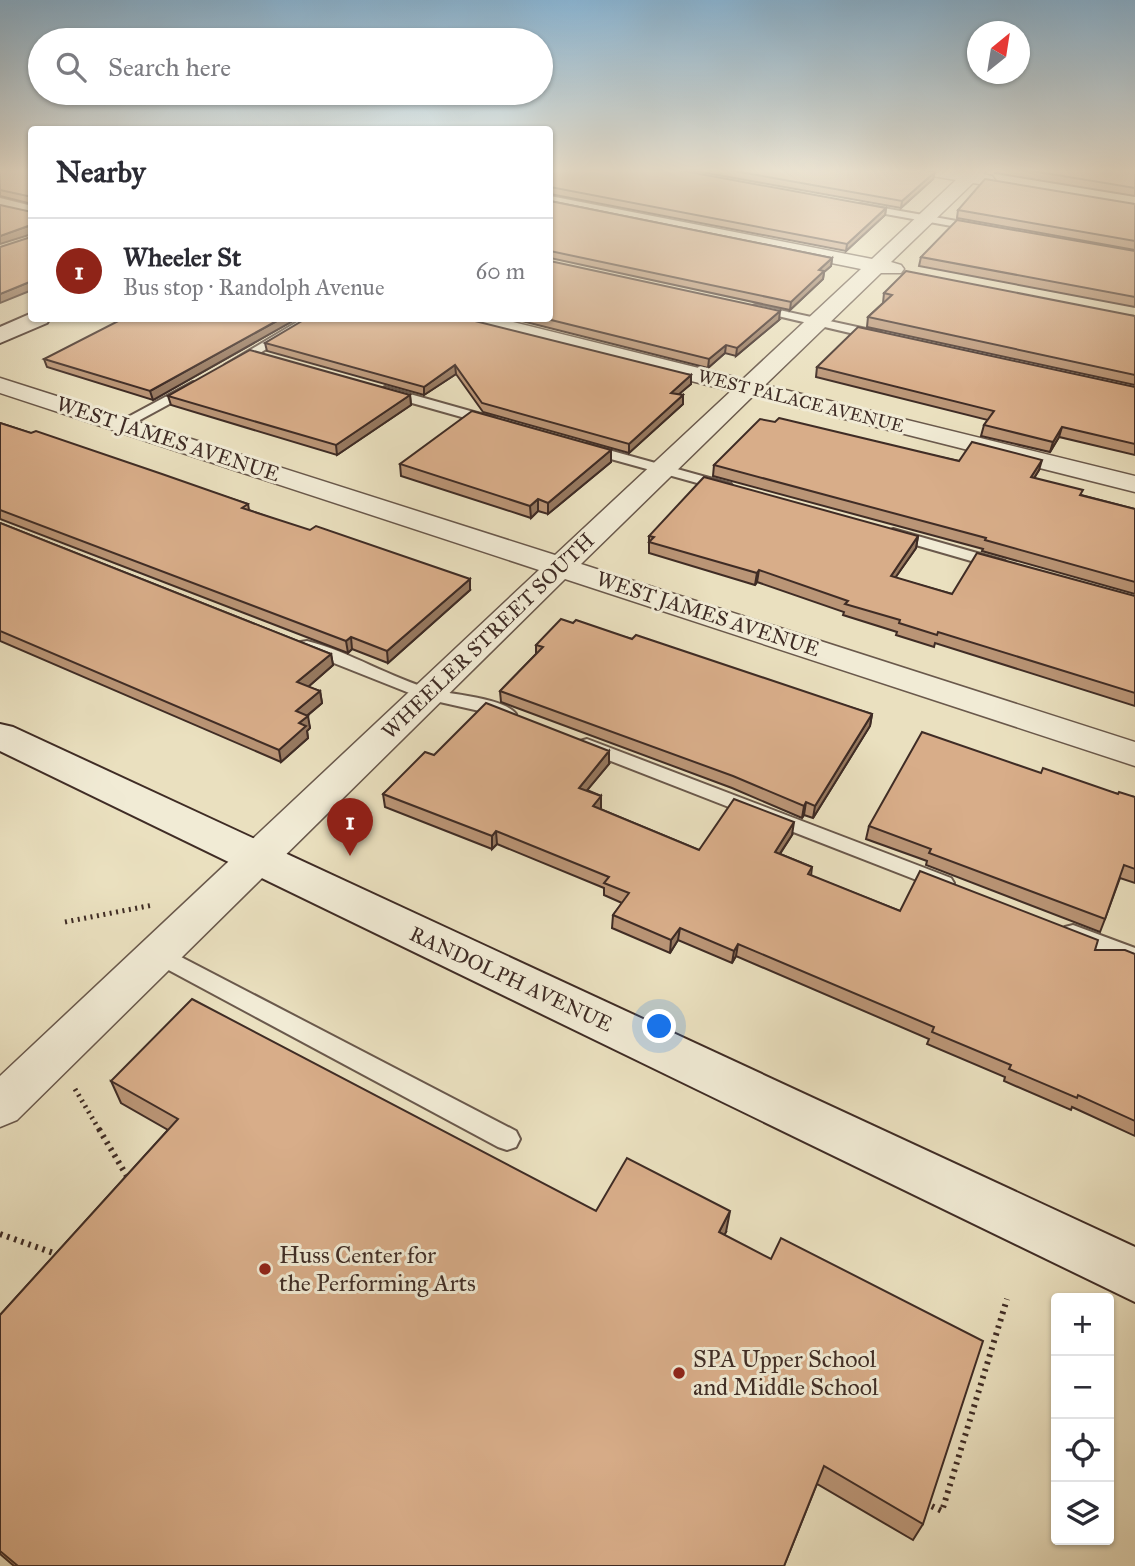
<!DOCTYPE html>
<meta charset="utf-8">
<style>
body{margin:0;font-family:"IM FELL Great Primer",serif;background:#f2f2f3;color:#2b2b33}
.controls{position:absolute;right:21px;bottom:21px;display:grid;overflow:hidden;border-radius:7px;box-shadow:0 2px 5px #0004}
.controls button{width:63px;height:63px;display:grid;place-items:center;padding:0;border:0;border-bottom:2px solid #e1e1e2;background:#fff;color:#2b2b33;font:35px sans-serif}
.compass{position:absolute;left:967px;top:21px;width:63px;height:63px;border-radius:50%;background:#fff;box-shadow:0 2px 5px #0004;rotate:30deg}
.you{position:absolute;left:660px;top:1027px;width:24px;height:24px;margin:-18px;border:5px solid #fff;border-radius:50%;background:#1a73e8;box-shadow:0 0 0 10px #1a73e833}
.badge{display:grid;place-items:center;width:46px;height:46px;border-radius:50%;background:#8f2418;color:#fff;font-size:23px;font-weight:700}
.pin{position:absolute;translate:-50% -58px;filter:drop-shadow(0 2px 4px #0008)}
.pin::after{content:'';position:absolute;top:37px;width:24px;height:21px;background:inherit;clip-path:polygon(0 0,100% 0,50% 100%)}
.list{margin:0;padding:0;list-style:none}
h2{display:flex;justify-content:space-between;align-items:center;height:91px;margin:0;padding:0 28px;font-size:30px}
h2 small{font-size:23px;font-weight:400;color:#7c7c81}
.list li{display:grid;grid-template-columns:46px 1fr auto;gap:21px;align-items:center;box-sizing:border-box;height:105px;padding:0 28px;border-top:2px solid #e1e1e2}
.list b{display:block;font-size:26px;white-space:nowrap}
.list p{margin:0;font-size:23px;white-space:nowrap;color:#7c7c81}
.list em{font-size:23px;font-style:normal;color:#7c7c81}
.icon{flex:none;width:38px;height:38px;fill:none;stroke:currentColor;stroke-width:2;stroke-linecap:round;stroke-linejoin:round}
.map{position:relative;flex:none;width:1135px;height:1566px;overflow:hidden}
.search{position:absolute;background:#fff;box-shadow:0 2px 5px #0004;left:28px;top:28px;width:525px;height:77px;display:flex;align-items:center;gap:18px;box-sizing:border-box;padding:0 24px;border-radius:38px;color:#7c7c81;font-size:26px}
.panel{position:absolute;background:#fff;box-shadow:0 2px 5px #0004;left:28px;top:126px;width:525px;height:196px;border-radius:7px}
.map>svg:first-child{display:block}
</style>
<div class="map">
<svg width="1135" height="1566" viewBox="0 0 1135 1566">
<rect width="100%" height="100%" fill="#eae0bf"/>
<filter id="stains"><feTurbulence type="fractalNoise" baseFrequency=".00286" numOctaves="4"/><feColorMatrix values="0 0 0 0 .2 0 0 0 0 .09 0 0 0 0 .02 0 0 0 .5 -.17"/></filter>
<radialGradient id="worn" r=".72"><stop offset=".6" stop-color="#630" stop-opacity="0"/><stop offset="1" stop-color="#630" stop-opacity=".3"/></radialGradient>
<g fill="none" stroke-linecap="round" stroke-linejoin="round">
<defs>
<g id="lane">
<polygon points="861,204 979,225 984,228 979,231 858,209 858,205"/>
<polygon points="756,305 880,332 886,336 880,340 752,310 752,306"/>
<polygon points="304,318 318,318 235,368 225,365"/>
<polygon points="193,382 197,383 197,389 127,427 117,427 115,424"/>
<polygon points="385,387 495,418 497,421 490,425 380,394 379,391"/>
<polygon points="587,444 731,484 733,487 726,491 582,451 582,445"/>
<polygon points="893,529 1005,561 1007,564 999,569 888,537 885,534 888,531"/>
<path d="M307,641C351,652 390,678 434,690C454,695 504,698 516,714L507,720L484,712L422,698L301,650L299,646L301,642Z"/>
<polygon points="587,739 951,878 954,883 951,888 944,891 937,888 580,749 578,745 580,741"/>
<polygon points="1073,925 1135,948 1135,966 1065,939 1062,933 1065,927"/>
<polygon points="158,945 516,1131 520,1139 516,1147 507,1150 498,1147 150,960 147,954 150,948"/>
</g>
<g id="street">
<polygon points="911,169 965,171 987,169 983,174 992,176 995,180 986,185 973,183 891,262 901,265 904,269 901,273 881,273 765,385 1135,476 1135,492 753,396 581,564 1135,742 1135,766 565,579 17,1120 0,1127 0,1076 539,570 0,393 0,378 555,555 731,391 460,323 457,318 497,318 743,379 861,269 550,206 550,196 872,259 956,180 914,173"/>
<polygon points="0,198 32,206 32,217 0,210"/>
</g>
<g id="secondary">
<polygon points="32,313 32,318 50,318 47,323 0,343 0,327"/>
<polygon points="0,724 13,727 1135,1247 1135,1302 0,751"/>
</g>
</defs>
<!-- lane casing -->
<use href="#lane" stroke="#6a594c" stroke-width="4"/>
<!-- street casing -->
<use href="#street" stroke="#6a594c" stroke-width="3"/>
<!-- secondary casing -->
<use href="#secondary" stroke="#3f2c25" stroke-width="4"/>
<!-- path-far1 -->
<g stroke="#3f2c25" stroke-width="5" stroke-dasharray="2 4.5" stroke-linecap="butt">
<polyline points="65,922 153,905"/>
<polyline points="75,1089 100,1131"/>
</g>
<!-- path -->
<g stroke="#3f2c25" stroke-width="6" stroke-dasharray="2.5 5" stroke-linecap="butt">
<polyline points="99,1129 128,1178"/>
<polyline points="0,1234 59,1255"/>
<polyline points="925,1503 942,1511 1007,1299"/>
</g>
<!-- lane -->
<use href="#lane" fill="#f1ebd5" fill-rule="evenodd"/>
<!-- street -->
<use href="#street" fill="#f1ebd5" fill-rule="evenodd"/>
<!-- secondary -->
<use href="#secondary" fill="#f1ebd5" fill-rule="evenodd"/>
</g>
<!-- wall -->
<g fill="#ba9576" stroke="#3f2c25" stroke-width="2">
<polygon points="0,169 32,169 32,204 0,196"/>
<polygon points="550,169 886,208 885,215 846,251 550,194"/>
<polygon points="684,169 918,169 933,179 901,208"/>
<polygon points="996,169 1135,169 1135,196 995,173"/>
<polygon points="550,201 832,258 831,266 824,272 823,279 790,310 550,258"/>
<polygon points="1135,204 1135,250 957,218 958,210"/>
<polygon points="1135,251 1135,307 919,266 921,257"/>
<polygon points="884,293 1135,316 1135,385 867,327 868,317 883,303"/>
<polygon points="298,318 153,400 47,367 44,359"/>
<polygon points="510,318 550,318 779,320 736,356 725,353 708,368"/>
<polygon points="265,343 691,375 691,384 678,394 683,395 683,404 629,453 483,412 456,374 424,395 267,351"/>
<polygon points="817,367 1135,387 1135,455 1059,437 1050,452 981,436 984,425 988,420 816,377"/>
<polygon points="410,395 411,405 337,455 171,405 168,396"/>
<polygon points="775,422 959,461 1039,470 1034,478 1081,495 1135,509 1135,594 982,551 983,549 713,476 714,465"/>
<polygon points="0,423 248,504 249,510 470,590 388,663 352,649 348,653 0,519"/>
<polygon points="611,450 611,462 548,514 538,511 531,518 401,476 400,464"/>
<polygon points="0,523 331,654 333,665 308,687 320,691 322,703 307,716 310,728 307,731 308,738 281,762 0,641"/>
<polygon points="649,536 918,536 916,548 895,578 952,594 1135,596 1135,706 935,643 934,647 896,635 897,632 843,615 844,612 757,582 755,585 649,553"/>
<polygon points="573,623 632,639 872,714 870,726 813,818 804,815 802,818 732,788 501,702 500,691 536,654 536,645"/>
<polygon points="434,755 609,764 587,790 601,796 600,809 699,850 792,835 780,854 812,867 811,876 900,911 1095,950 1135,954 1135,1136 1072,1107 1071,1110 1004,1081 1005,1077 927,1044 929,1039 736,956 732,963 678,940 670,953 612,928 613,915 622,903 604,895 604,888 497,844 492,849 385,807 383,794"/>
<polygon points="1041,773 1118,794 1135,797 1135,883 1120,878 1105,919 1100,932 926,865 927,861 866,839 869,826"/>
<polygon points="111,1081 596,1211 726,1232 724,1235 923,1524 913,1540 817,1484 784,1566 14,1566 0,1554 0,1315 168,1130 121,1103"/>
</g>
<!-- shaded-wall -->
<g fill="#977960" stroke="#3f2c25" stroke-width="2">
<polygon points="935,172 933,179 901,208 902,201"/>
<polygon points="886,208 885,215 846,251 847,244"/>
<polygon points="31,225 32,234 0,244 0,236"/>
<polygon points="832,258 831,266 824,272 823,279 790,310 791,302 819,270"/>
<polygon points="32,281 32,290 0,303 0,294"/>
<polygon points="780,311 779,320 736,356 737,348"/>
<polygon points="282,318 298,318 153,400 150,391"/>
<polygon points="726,345 725,353 708,368 709,359"/>
<polygon points="455,365 456,374 424,395 424,387"/>
<polygon points="691,375 691,384 671,401 671,393"/>
<polygon points="410,395 411,405 337,455 336,445"/>
<polygon points="683,395 683,404 629,453 629,444"/>
<polygon points="1062,427 1059,437 1050,452 1053,442"/>
<polygon points="611,450 611,462 548,514 548,503"/>
<polygon points="1042,460 1039,470 1028,488 1031,477"/>
<polygon points="538,499 538,511 531,518 530,506"/>
<polygon points="918,536 916,548 888,588 891,576"/>
<polygon points="759,570 757,582 755,585 757,573"/>
<polygon points="470,579 470,590 388,663 387,651"/>
<polygon points="351,637 352,649 348,653 346,641"/>
<polygon points="331,654 333,665 300,694 297,682"/>
<polygon points="320,691 322,703 298,723 296,711"/>
<polygon points="872,714 870,726 813,818 815,806"/>
<polygon points="308,716 310,728 307,731 308,738 281,762 279,750 299,723"/>
<polygon points="609,751 609,764 579,800 579,788"/>
<polygon points="601,796 601,808 593,818 593,806"/>
<polygon points="806,802 804,815 802,818 804,806"/>
<polygon points="794,822 792,835 773,864 775,852"/>
<polygon points="496,831 497,844 492,849 492,836"/>
<polygon points="680,928 678,940 670,953 671,940"/>
<polygon points="738,944 736,956 732,963 734,951"/>
<polygon points="730,1211 726,1232 715,1252 719,1232"/>
</g>
<!-- building -->
<g fill="#d8ad89" stroke="#3f2c25" stroke-width="2">
<polygon points="0,169 32,169 32,197 0,190"/>
<polygon points="550,169 673,169 886,208 847,244 550,187"/>
<polygon points="723,169 918,169 935,172 902,201"/>
<polygon points="1021,169 1135,169 1135,188"/>
<polygon points="985,179 1135,204 1135,241 958,210"/>
<polygon points="550,201 832,258 819,270 824,271 791,302 550,251"/>
<polygon points="0,205 32,212 32,281 0,294 0,247 31,237 31,225 0,236"/>
<polygon points="957,220 1135,251 1135,297 921,257"/>
<polygon points="550,261 780,311 737,348 726,345 709,359 543,318 550,318"/>
<polygon points="906,271 1135,316 1135,375 868,317 892,295 884,293"/>
<polygon points="124,318 282,318 150,391 44,359"/>
<polygon points="307,318 463,318 691,375 671,393 683,395 629,444 482,403 455,365 424,387 265,343"/>
<polygon points="858,327 1135,387 1135,444 1062,427 1053,442 984,425 994,411 817,367"/>
<polygon points="250,350 410,395 336,445 168,396"/>
<polygon points="472,411 611,450 548,503 538,499 530,506 400,464"/>
<polygon points="779,418 959,461 972,442 1042,460 1031,477 1083,490 1080,495 1135,509 1135,582 985,540 986,538 714,465 760,419 775,422"/>
<polygon points="0,423 31,433 36,431 162,474 248,504 242,508 310,530 316,526 470,579 387,651 351,637 346,641 0,510"/>
<polygon points="704,477 918,536 891,576 952,594 977,553 1135,596 1135,693 938,632 937,635 899,623 900,620 845,604 848,601 759,570 757,573 649,542 654,537 649,536"/>
<polygon points="0,523 331,654 297,682 320,691 296,711 308,716 299,723 306,726 279,750 0,631"/>
<polygon points="561,619 573,623 576,620 632,639 636,635 872,714 815,806 806,802 804,806 733,776 500,691 543,647 536,645"/>
<polygon points="486,703 609,751 579,788 601,796 593,806 699,850 734,799 794,822 775,852 812,867 808,874 900,911 920,871 1098,940 1095,950 1125,950 1135,954 1135,1121 1078,1095 1077,1098 1009,1069 1011,1065 932,1032 934,1027 738,944 734,951 680,928 671,940 613,915 629,893 604,883 609,877 496,831 492,836 383,794 425,752 434,755"/>
<polygon points="922,732 1041,773 1043,768 1118,794 1119,792 1135,797 1135,869 1124,865 1105,919 929,853 931,849 869,826"/>
<polygon points="192,999 596,1211 627,1158 730,1211 719,1232 771,1259 781,1238 983,1341 923,1524 824,1466 784,1566 18,1566 0,1551 0,1315 178,1119 111,1081"/>
</g>
<!-- sky -->
<linearGradient id="sky" x2="0" y2="1"><stop stop-color="#89b6d6"/><stop offset="0.44" stop-color="#f6f1e2"/><stop offset="1" stop-color="#f6f1e2" stop-opacity="0"/></linearGradient>
<rect width="1135" height="388" fill="url(#sky)"/>
<!-- markers -->
<g fill="#8f2418" stroke="#f1ebd5" stroke-width="2.5">
<circle cx="265" cy="1269" r="7"/>
<circle cx="679" cy="1373" r="7"/>
</g>
<g text-anchor="middle" dominant-baseline="central" stroke-width="6" stroke-linejoin="round" paint-order="stroke">
<!-- far-street labels -->
<g font-size="18" fill="#3f2c25" stroke="#f1ebd5">
<text transform="translate(801 401) rotate(14)">WEST PALACE AVENUE</text>
</g>
<!-- street labels -->
<g font-size="21" fill="#3f2c25" stroke="#f1ebd5">
<text transform="translate(168 439) rotate(18)">WEST JAMES AVENUE</text>
<text transform="translate(708 614) rotate(18)">WEST JAMES AVENUE</text>
<text transform="translate(488 636) rotate(-44)">WHEELER STREET SOUTH</text>
<text transform="translate(511 979) rotate(25)">RANDOLPH AVENUE</text>
</g>
<!-- near-poi labels -->
<g font-size="24" fill="#3f2c25" stroke="#f1ebd5" text-anchor="start">
<text x="279" y="1255">Huss Center for<tspan x="279" dy="28">the Performing Arts</tspan></text>
<text x="693" y="1359">SPA Upper School<tspan x="693" dy="28">and Middle School</tspan></text>
</g>
</g>
<rect width="100%" height="100%" filter="url(#stains)"/>
<rect width="100%" height="100%" fill="url(#worn)"/>
</svg>
<div class="controls">
<button>+</button>
<button>−</button>
<button><svg class="icon" aria-label="locate" viewBox="0 0 24 24"><circle cx="12" cy="12" r="6"/><path d="M12 2v4M12 18v4M2 12h4M18 12h4"/></svg></button>
<button><svg class="icon" aria-label="layers" viewBox="0 0 24 24"><path d="M12 4l9 5-9 5-9-5zM3 14l9 5 9-5"/></svg></button>
</div>
<svg class="compass" viewBox="-18 -18 36 36"><path d="M0-13l5 13h-10z" fill="#e53935"/><path d="M0 13l5-13h-10z" fill="#7c7c81"/></svg>
<div class="you"></div>
<div class="pin badge" style="left:350px;top:856px">1</div>
<div class="search"><svg class="icon" aria-label="search" viewBox="0 0 24 24"><circle cx="10" cy="10" r="6"/><path d="M15 15l6 6"/></svg>Search here</div>
<section class="panel">
<h2>Nearby<small></small></h2>
<ul class="list">
<li><span class="badge">1</span><div><b>Wheeler St</b><p>Bus stop · Randolph Avenue</p></div><em>60 m</em></li>
</ul>
</section>
</div>
